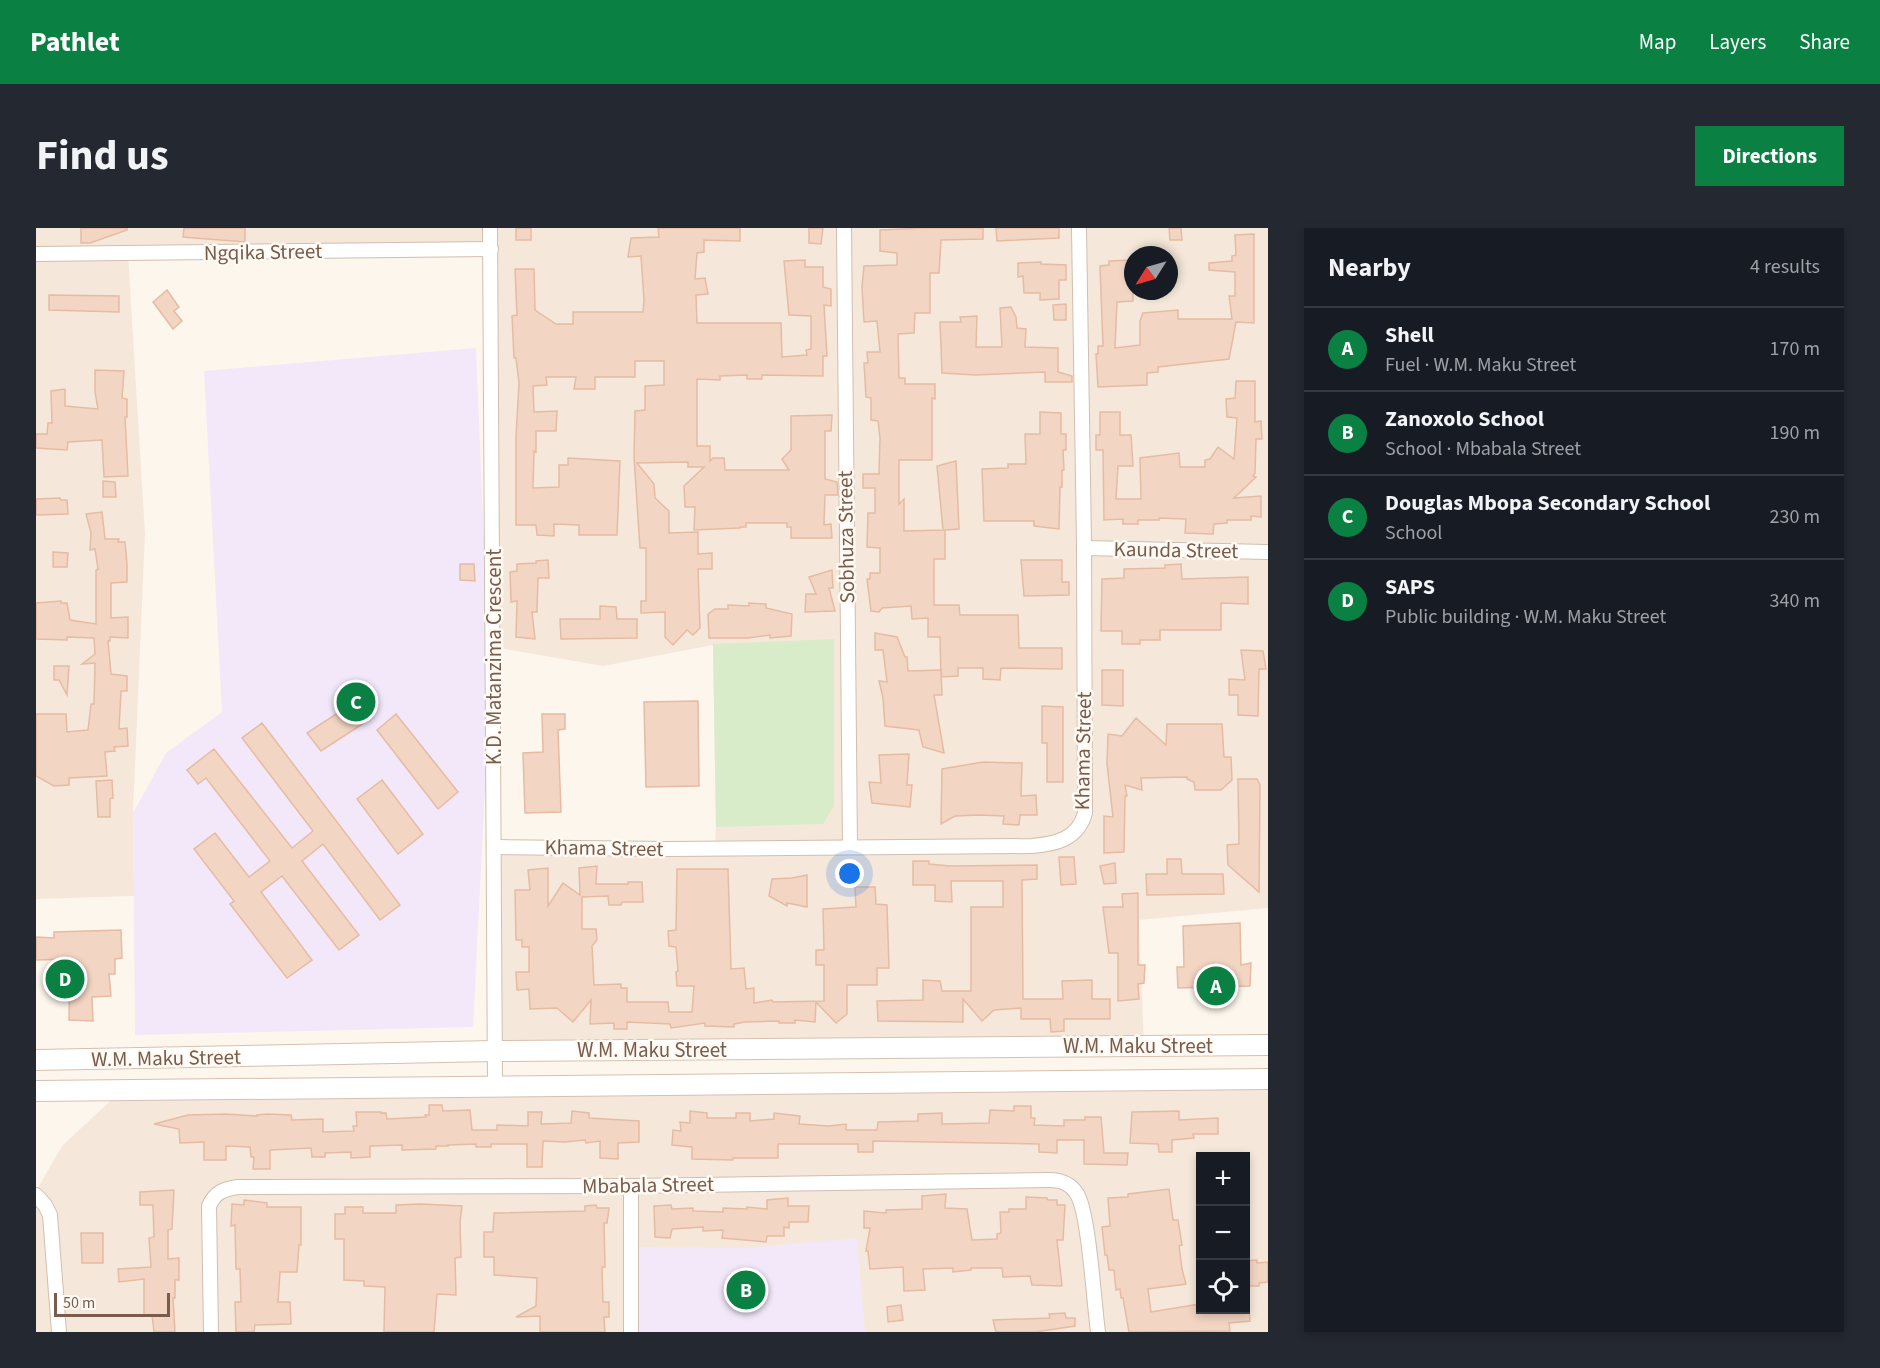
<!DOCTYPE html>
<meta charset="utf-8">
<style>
body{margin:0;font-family:"Source Sans 3",sans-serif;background:#242831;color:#f1f3f6}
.controls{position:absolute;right:18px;bottom:18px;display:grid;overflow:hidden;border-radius:0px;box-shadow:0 3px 9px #0003}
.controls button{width:54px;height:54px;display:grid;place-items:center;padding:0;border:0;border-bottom:2px solid #363941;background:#171b24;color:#f1f3f6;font:30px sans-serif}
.compass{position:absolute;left:1088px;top:18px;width:54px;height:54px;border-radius:50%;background:#171b24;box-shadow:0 3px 9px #0003;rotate:233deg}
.scale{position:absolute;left:18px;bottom:15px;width:116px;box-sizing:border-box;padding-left:6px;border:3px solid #7a5c4d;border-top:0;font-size:16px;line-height:21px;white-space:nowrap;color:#7a5c4d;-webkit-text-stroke:4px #fffaf3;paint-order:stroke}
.you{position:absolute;left:814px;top:646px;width:21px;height:21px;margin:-15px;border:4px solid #fff;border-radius:50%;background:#1a73e8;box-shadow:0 0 0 9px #1a73e833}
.badge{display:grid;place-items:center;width:39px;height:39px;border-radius:50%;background:#0b8043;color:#fff;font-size:20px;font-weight:700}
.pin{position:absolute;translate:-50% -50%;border:3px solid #fff;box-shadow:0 2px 6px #0006}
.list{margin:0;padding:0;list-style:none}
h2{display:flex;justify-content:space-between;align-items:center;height:78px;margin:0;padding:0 24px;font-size:26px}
h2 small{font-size:20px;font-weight:400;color:#9ea1a6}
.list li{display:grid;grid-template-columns:39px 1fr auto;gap:18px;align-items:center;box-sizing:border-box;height:84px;padding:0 24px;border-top:2px solid #363941}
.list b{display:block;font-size:22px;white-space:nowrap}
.list p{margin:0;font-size:20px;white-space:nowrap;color:#9ea1a6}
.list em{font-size:20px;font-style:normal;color:#9ea1a6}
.icon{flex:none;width:33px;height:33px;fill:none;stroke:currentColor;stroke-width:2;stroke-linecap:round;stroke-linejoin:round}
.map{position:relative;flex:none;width:1232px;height:1104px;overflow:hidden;border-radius:0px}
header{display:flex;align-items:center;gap:36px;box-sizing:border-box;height:84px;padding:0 30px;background:#0b8043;color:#fff}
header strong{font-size:28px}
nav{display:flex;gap:33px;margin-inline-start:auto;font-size:21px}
.intro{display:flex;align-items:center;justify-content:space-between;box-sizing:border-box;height:144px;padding:0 36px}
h1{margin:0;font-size:42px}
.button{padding:15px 27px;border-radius:0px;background:#0b8043;color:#fff;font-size:21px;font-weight:700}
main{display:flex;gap:36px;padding:0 36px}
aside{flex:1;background:#171b24;border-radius:0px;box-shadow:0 3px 9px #0003}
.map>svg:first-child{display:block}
</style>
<header>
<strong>Pathlet</strong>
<nav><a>Map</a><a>Layers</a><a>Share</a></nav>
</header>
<div class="intro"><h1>Find us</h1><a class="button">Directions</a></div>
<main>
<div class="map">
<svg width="1232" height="1104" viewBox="0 0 1232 1104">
<rect width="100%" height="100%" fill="#fdf6ec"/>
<!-- residential -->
<g fill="#f5e8da" fill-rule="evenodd">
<path d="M0,0H1232V680L1103,692L1108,818L459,823L458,619L679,620L680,599L677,417L567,438L458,419L455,22L92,26L109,306L97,585L98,668L0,671ZM1097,27H1133V63H1097Z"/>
<path d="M1232,851V1104H0V963L26,918L86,862ZM1164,928H1210V1082H1164Z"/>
</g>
<!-- education -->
<g fill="#f3e8fa">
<polygon points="440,120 454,463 437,799 99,807 97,585 130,525 186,484 168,143"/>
<polygon points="821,1010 829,1104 595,1104 595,1019 710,1020"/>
</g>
<!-- green -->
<polygon fill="#d8ecc9" points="798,411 798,578 787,596 680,599 677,416"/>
<!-- building -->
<g fill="#f3d5c3" stroke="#e6bba3" stroke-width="1.5">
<polygon points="45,0 91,0 91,2 54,15 45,15"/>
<polygon points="148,0 209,0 209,14 147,9"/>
<rect x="480" y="0" width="15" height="12"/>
<polygon points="622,0 704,0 704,13 668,12 668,24 661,25 659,51 669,50 672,66 660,67 661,95 745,95 746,129 771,127 770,122 775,121 775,88 753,87 748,33 769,32 769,39 787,39 787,59 795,61 795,78 788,77 791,128 787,128 787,148 726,147 726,151 711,151 711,147 684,148 684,152 661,151 661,218 674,218 674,233 677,230 688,230 689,242 753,242 746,231 755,222 755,188 796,187 795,203 789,203 789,251 801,254 802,267 789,267 788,297 795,296 796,310 755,310 755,299 751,299 751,295 710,295 710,299 704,299 704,300 658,302 659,279 649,279 648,258 668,239 652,239 652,234 601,235 618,256 619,270 633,283 633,305 662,304 662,326 676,325 676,341 662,341 664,400 657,407 651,402 637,417 629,409 629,384 605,385 605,373 610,373 610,320 604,320 598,229 599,183 609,182 609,158 628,157 628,133 599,133 599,149 559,149 559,161 538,161 540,149 510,149 511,157 497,158 498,184 521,183 520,203 500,203 500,224 498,223 497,260 523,259 523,237 532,237 532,230 584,233 581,307 543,307 543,297 518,296 518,308 501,307 500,297 480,297 480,209 483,155 480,130 478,130 476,88 481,87 479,41 498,41 499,82 520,96 537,96 537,84 607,84 608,72 605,28 592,29 595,10 623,9"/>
<polygon points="773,0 787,0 785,16 773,15"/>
<polygon points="888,0 947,0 947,11 905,12 903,45 894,45 894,85 879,85 878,105 862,106 863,150 869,150 869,156 899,156 899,171 896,170 896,232 863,232 863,276 868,271 868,303 907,302 901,238 920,233 923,301 909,302 909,331 898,331 898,377 923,377 924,387 982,387 983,420 1026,420 1026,441 965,440 964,452 947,451 947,440 922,440 922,448 905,449 904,409 892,409 892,390 876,391 875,378 846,380 843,384 835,383 831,351 834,351 834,345 844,345 844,320 831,319 832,285 839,285 839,260 827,260 827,246 843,246 844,210 842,193 835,192 835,170 830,169 828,135 832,135 831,124 844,124 841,93 828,94 826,59 828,38 861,37 861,25 844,23 844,2"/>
<polygon points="960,0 1023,0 1023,10 961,13"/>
<polygon points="1133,0 1145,0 1146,12 1134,12"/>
<polygon points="1218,6 1218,95 1200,94 1193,131 1122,139 1122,144 1111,145 1111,157 1062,159 1060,126 1062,126 1062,118 1067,118 1064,38 1073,37 1073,33 1097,32 1097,73 1081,74 1079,120 1104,117 1104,93 1107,85 1142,82 1142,91 1196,91 1193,68 1199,68 1199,44 1173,42 1173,35 1196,33 1196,28 1200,27 1199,7"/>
<polygon points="1005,34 1005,36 1030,37 1030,52 1023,52 1023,71 1004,72 1004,65 988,65 987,48 982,49 982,35"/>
<polygon points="131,62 143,79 138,83 146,93 137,101 117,74"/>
<polygon points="13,67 83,68 83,84 13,82"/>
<polygon points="1030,76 1030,92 1018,92 1017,77"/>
<polygon points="975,79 980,89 981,100 990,101 989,119 1022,120 1022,144 1036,148 1036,154 1009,154 1009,144 939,147 906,145 904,94 925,94 924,89 941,88 940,119 966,119 964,80"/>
<polygon points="59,142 88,143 86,170 91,171 91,189 89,189 92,248 68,249 66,212 32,214 31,222 0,220 0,206 11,206 12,195 16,195 15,163 29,161 29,178 62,181 59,164"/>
<polygon points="1200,153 1219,153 1219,194 1225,193 1226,211 1220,211 1219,245 1217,248 1220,249 1198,270 1225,268 1225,289 1215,288 1215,292 1191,292 1191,295 1178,296 1177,306 1149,305 1150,291 1123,290 1123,292 1102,292 1102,296 1087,296 1087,291 1068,292 1067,222 1060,222 1060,207 1064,207 1064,184 1084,184 1084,207 1095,207 1097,238 1082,238 1080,271 1105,271 1104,230 1143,225 1144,239 1169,239 1169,232 1174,231 1182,219 1198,231 1201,190 1191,189 1190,171 1199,170"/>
<polygon points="1004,184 1025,185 1025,206 1030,206 1030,222 1027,222 1028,242 1026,242 1026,259 1024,259 1023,301 998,298 998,293 948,293 946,241 972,240 972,236 990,236 989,206 1004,206"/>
<polygon points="67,253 79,254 80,269 67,269"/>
<polygon points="24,270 25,272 31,272 32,286 0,287 0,271"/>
<polygon points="66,284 69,311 83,311 82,314 89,314 91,336 91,354 75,355 75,390 92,389 92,410 74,409 74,413 72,413 75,446 91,448 91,463 85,463 83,501 91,500 92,518 78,519 79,523 69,524 71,548 33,550 33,557 18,558 0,548 0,486 30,486 31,504 52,502 55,476 58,476 59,435 46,436 59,426 58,410 31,409 31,412 0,411 0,375 25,373 25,375 31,375 34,392 60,396 60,342 62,341 59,321 54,322 55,305 50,286"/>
<polygon points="17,324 32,325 31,339 17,339"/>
<polygon points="512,332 513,350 502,350 501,384 496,384 499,411 480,409 481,373 475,374 474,344 481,343 481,336 500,335 500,333"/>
<polygon points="985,332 1026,332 1026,354 1033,354 1033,367 988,368"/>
<polygon points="424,336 438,336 439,353 424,352"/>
<polygon points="1145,336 1146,351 1212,349 1212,376 1185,375 1185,402 1124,402 1124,412 1104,412 1104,416 1086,416 1086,403 1065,403 1066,351 1088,350 1088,341 1129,340 1129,337"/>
<polygon points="796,342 797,360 793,360 799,383 769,384 770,366 780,366 773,349"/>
<polygon points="713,375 730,376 730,380 756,386 755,408 734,410 734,407 712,410 673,410 672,386 679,381 692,381 692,377 713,378"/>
<polygon points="564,378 580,379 581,391 601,391 601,410 525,411 524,391 564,391"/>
<polygon points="839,405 861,409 869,429 871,429 872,443 905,442 906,467 898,467 908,525 887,519 883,502 849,498 847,470 843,453 851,454 847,422 839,422"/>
<polygon points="1205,422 1227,423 1230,441 1223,441 1222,488 1202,487 1202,467 1193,467 1193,451 1209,452"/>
<polygon points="18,438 33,438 31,467 23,452 18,452"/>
<polygon points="1066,442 1087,442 1087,478 1066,477"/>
<polygon points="662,473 663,558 610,559 608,474"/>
<polygon points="317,475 331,493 285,523 271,505"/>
<polygon points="1006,478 1027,479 1027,554 1011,554 1011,515 1006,515"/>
<polygon points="360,486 422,564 402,581 341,502"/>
<polygon points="506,486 529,486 529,501 522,502 525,584 489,585 487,525 507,524"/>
<polygon points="1100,490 1130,517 1131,496 1186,496 1188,529 1195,529 1196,552 1185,562 1159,562 1158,554 1151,551 1151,549 1105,550 1106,562 1089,557 1091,568 1089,568 1088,624 1068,625 1068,588 1077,589 1071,536 1072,506 1086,508"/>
<polygon points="226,495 364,677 344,692 287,616 266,633 323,707 303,722 246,648 225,664 276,732 251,750 194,676 198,673 158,621 179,605 213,649 234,633 170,550 162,556 151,542 178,521 256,620 277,603 206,510"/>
<polygon points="873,526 871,557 876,557 874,579 836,575 833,554 845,555 843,527"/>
<polygon points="947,534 986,535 985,568 1000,567 1001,587 984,587 983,597 967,596 968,588 943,587 919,588 905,596 906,541"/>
<polygon points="1202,551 1221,551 1224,557 1223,664 1192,637 1191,617 1203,616"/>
<polygon points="76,552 77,570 74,571 74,589 62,589 60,553"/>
<polygon points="346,552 387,606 362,626 321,571"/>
<polygon points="1023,629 1038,629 1040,656 1025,657"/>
<polygon points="1131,631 1145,631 1146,646 1187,646 1188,666 1111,667 1110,646 1131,646"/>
<polygon points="877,633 893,633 893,636 914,638 1001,637 1001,651 986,652 987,771 1027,771 1026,753 1056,752 1056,771 1074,771 1074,791 1028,791 1028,803 1015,804 1014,791 985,791 985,780 958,782 946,793 927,771 927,794 842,793 841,773 887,772 887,752 904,753 906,763 935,763 935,679 967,679 967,653 915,653 916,674 899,673 899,657 877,657"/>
<polygon points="1079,635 1080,655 1068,656 1064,638"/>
<polygon points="561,638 560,656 592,656 592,654 606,654 607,674 586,674 585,677 573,677 572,668 546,669 546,701 560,701 561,712 556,718 558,757 585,756 585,760 591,760 591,774 632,774 633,784 656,784 658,758 641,758 640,744 642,743 640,719 633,718 632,703 640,702 641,641 692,641 695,741 708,740 710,761 718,760 718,775 736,772 737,774 788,773 788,737 780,737 780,722 788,722 787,681 820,679 819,659 839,659 840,676 851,677 853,740 841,740 841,757 811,757 811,786 800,795 780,774 779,794 759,792 759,795 743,795 743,793 709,794 698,796 698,799 669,798 669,795 635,800 634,796 591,794 591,801 578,801 578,795 554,796 555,772 537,794 521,780 494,781 493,761 481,762 480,744 493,744 493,719 486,719 486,712 480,712 479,662 494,662 492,642 512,640 512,678 527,655 544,667 543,640"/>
<polygon points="771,647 771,679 751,675 751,678 733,668 736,651 756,650"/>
<polygon points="1102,665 1102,737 1109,737 1108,755 1102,756 1103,771 1082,773 1082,725 1073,725 1067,679 1087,679 1086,666"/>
<polygon points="1204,695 1205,737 1215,735 1214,758 1142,760 1141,739 1148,739 1147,698"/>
<polygon points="85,702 86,730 79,731 79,746 73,746 75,768 56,769 57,793 33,792 34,731 0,732 0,709 18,710 18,704"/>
<polygon points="393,877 406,877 407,883 434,882 436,902 461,902 461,897 492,898 492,884 506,884 505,896 535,895 536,883 553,885 553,890 603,893 603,914 582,915 582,931 564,930 564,913 550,915 549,912 528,914 507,913 506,939 491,939 491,916 455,916 455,919 440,919 440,916 412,917 412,918 400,918 400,921 366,922 366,917 334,918 334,929 315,930 315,924 289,925 289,929 276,929 275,920 234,922 234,941 217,941 218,929 215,929 214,919 190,918 190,932 168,932 168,914 144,915 143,901 118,896 152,887 190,886 221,888 221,887 232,886 255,887 256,892 287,891 287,904 318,903 317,898 321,898 320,884 345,884 345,885 350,885 351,891 390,889 389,887 393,887"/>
<polygon points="978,878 995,878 995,890 999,890 998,897 1028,898 1028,892 1049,892 1049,889 1065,889 1068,925 1092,925 1091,937 1048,936 1048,912 1021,912 1021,925 1003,924 1003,916 837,913 837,924 822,924 822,916 742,916 742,930 697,930 697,932 656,931 656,919 636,917 637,902 645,903 644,894 654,895 654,883 671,885 671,890 700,890 700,885 714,885 714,893 738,891 738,885 764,888 763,896 793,898 810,896 810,902 841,902 842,894 882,893 882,886 906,885 906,896 953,895 954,882 978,883"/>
<polygon points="1143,883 1143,892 1182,890 1182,906 1157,906 1158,910 1136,912 1136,924 1123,924 1122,916 1094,915 1096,884"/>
<polygon points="1133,961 1137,992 1142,992 1146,1017 1143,1018 1146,1041 1150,1056 1112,1061 1115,1084 1164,1076 1164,1082 1213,1082 1214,1093 1193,1095 1194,1103 1093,1104 1087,1070 1085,1070 1084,1061 1080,1062 1078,1042 1073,1042 1071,1027 1069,1027 1066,999 1074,998 1072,970 1092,969 1092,966"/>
<polygon points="138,962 136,1001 132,1002 132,1031 143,1030 143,1052 139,1052 139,1070 137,1070 139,1104 118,1104 116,1087 108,1088 108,1051 83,1054 82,1041 115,1039 113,1010 118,1009 117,977 104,977 104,964"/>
<polygon points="910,966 909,980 931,981 936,1012 961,1011 961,1006 965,1005 964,984 973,984 973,981 990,981 990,969 1011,970 1012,972 1021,972 1021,977 1029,977 1027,1012 1021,1012 1026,1058 996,1057 994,1048 967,1049 966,1040 935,1040 935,1042 917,1044 917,1040 887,1041 889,1062 868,1063 867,1039 834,1041 832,1023 830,1023 834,1000 828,1000 828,983 850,985 850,982 886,981 886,968"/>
<polygon points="752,970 752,978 773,978 772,994 753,994 753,1000 748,999 748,1008 731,1008 730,1014 686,1010 687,1002 667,1003 667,999 636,1001 634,1010 619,1009 618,978 635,977 636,981 657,980 657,983 687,984 687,980 711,981 711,979 731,981 731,972"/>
<polygon points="208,972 231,975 231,979 265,979 265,1017 263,1017 261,1044 244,1044 242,1074 254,1074 255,1096 219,1097 218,1104 200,1104 199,1074 205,1074 204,1041 200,1041 199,997 195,998 196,976 208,977"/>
<polygon points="384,976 426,978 424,994 425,1029 419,1030 420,1067 401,1066 398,1104 348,1104 349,1059 328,1058 328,1053 308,1052 308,1011 299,1011 299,986 309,986 309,979 327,979 327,985 360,985 360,977"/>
<polygon points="560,977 561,980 573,980 571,995 568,995 569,1039 566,1039 567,1074 573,1074 573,1089 568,1089 569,1104 504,1104 504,1088 480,1089 500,1078 501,1050 458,1047 458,1029 448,1029 448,1004 457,1004 458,985 549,983 549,978"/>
<polygon points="45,1005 67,1005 67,1035 46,1035"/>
<polygon points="1221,1032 1221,1035 1232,1034 1232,1054 1223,1055 1223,1058 1209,1058 1209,1033"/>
<polygon points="865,1077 867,1092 852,1094 851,1079"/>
<polygon points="1029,1085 1030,1090 1039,1090 1039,1098 999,1104 960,1104 957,1092 1014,1090 1013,1086"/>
</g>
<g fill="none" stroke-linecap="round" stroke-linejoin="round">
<defs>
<g id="street">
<polyline points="454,0 459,858"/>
<polyline points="808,0 814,618"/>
<polyline points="0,26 455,21"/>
<polyline points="1048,320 1232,324"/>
<path d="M458,619L633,621L996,618C1020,616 1042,611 1049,585L1048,315L1043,0"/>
<polyline points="0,967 9,977 14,987 23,1104"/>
<path d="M175,1104L173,978C179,964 188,961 202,959L595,958L1013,952C1025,952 1034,955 1041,966C1053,985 1058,1076 1062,1104"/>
<polyline points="595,1104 595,958"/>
</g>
<g id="secondary">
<polyline points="0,832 459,823 1232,817"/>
<polyline points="0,863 1232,851"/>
</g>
</defs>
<!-- street casing -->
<use href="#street" stroke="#d1beb0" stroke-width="16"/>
<!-- secondary casing -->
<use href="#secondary" stroke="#d6c0b0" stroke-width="22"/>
<!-- street -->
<use href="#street" stroke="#fff" stroke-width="14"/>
<!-- secondary -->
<use href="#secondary" stroke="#fff" stroke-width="20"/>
</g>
<g text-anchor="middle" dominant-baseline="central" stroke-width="5" stroke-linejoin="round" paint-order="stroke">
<!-- street labels -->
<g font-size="21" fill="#7a5c4d" stroke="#fffaf3">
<text transform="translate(227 24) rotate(-1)">Ngqika Street</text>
<text transform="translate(810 309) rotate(-91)">Sobhuza Street</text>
<text transform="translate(1140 322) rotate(1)">Kaunda Street</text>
<text transform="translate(458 429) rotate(-90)">K.D. Matanzima Crescent</text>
<text transform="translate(1047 523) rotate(-89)">Khama Street</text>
<text transform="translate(568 620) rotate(1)">Khama Street</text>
<text x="1102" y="818">W.M. Maku Street</text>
<text x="616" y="822">W.M. Maku Street</text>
<text transform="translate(130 830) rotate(-1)">W.M. Maku Street</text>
<text transform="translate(612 957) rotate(-1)">Mbabala Street</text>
</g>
</g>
</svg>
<div class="controls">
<button>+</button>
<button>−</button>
<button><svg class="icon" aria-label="locate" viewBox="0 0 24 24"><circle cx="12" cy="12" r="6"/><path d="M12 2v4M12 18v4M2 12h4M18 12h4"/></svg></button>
</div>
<svg class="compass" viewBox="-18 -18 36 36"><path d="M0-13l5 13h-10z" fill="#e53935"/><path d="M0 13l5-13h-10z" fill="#9ea1a6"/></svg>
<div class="scale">50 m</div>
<div class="you"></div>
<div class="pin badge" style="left:1180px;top:758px">A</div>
<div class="pin badge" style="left:710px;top:1062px">B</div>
<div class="pin badge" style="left:320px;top:474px">C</div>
<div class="pin badge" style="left:29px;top:751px">D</div>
</div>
<aside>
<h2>Nearby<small>4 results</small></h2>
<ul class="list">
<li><span class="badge">A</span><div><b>Shell</b><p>Fuel · W.M. Maku Street</p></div><em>170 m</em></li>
<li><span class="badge">B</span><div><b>Zanoxolo School</b><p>School · Mbabala Street</p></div><em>190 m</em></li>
<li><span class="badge">C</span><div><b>Douglas Mbopa Secondary School</b><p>School</p></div><em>230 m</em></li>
<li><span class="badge">D</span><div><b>SAPS</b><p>Public building · W.M. Maku Street</p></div><em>340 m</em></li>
</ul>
</aside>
</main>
